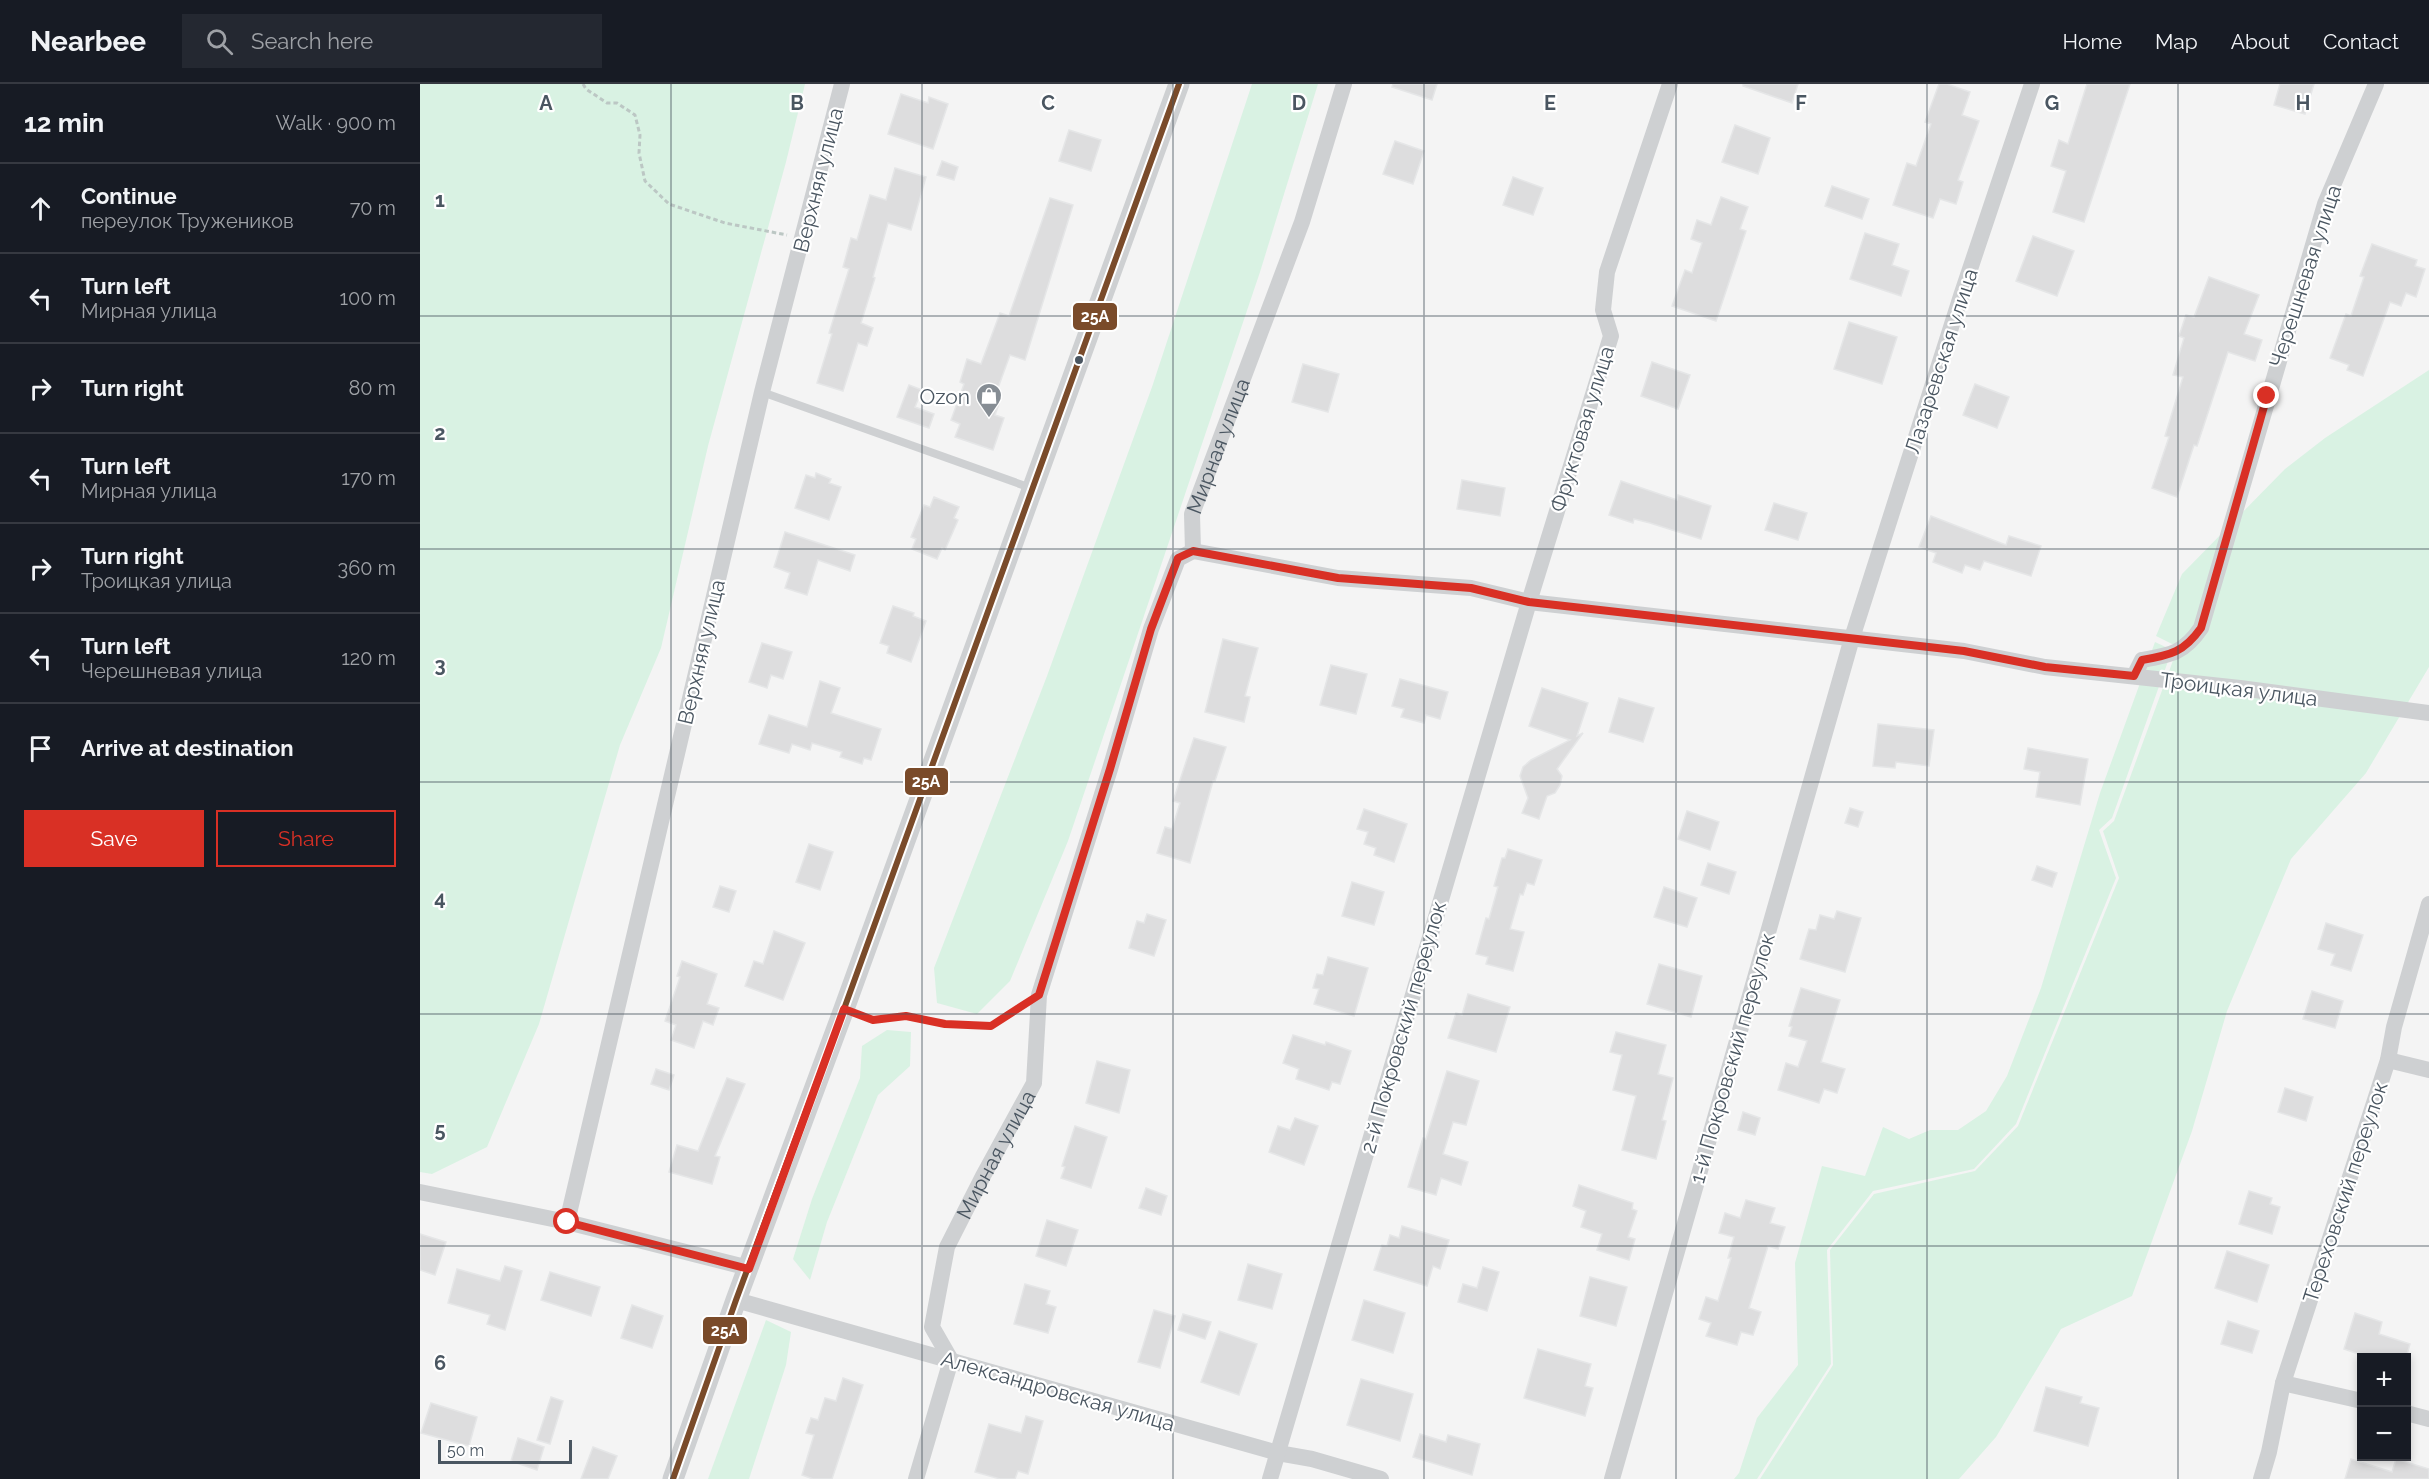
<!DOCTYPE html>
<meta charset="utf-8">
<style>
body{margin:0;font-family:Raleway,sans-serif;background:#242831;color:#f1f3f6}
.controls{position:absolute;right:18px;bottom:18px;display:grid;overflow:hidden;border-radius:0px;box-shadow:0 3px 9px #0003}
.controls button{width:54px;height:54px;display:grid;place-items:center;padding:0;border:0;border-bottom:2px solid #363941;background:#171b24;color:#f1f3f6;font:30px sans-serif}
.scale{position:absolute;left:18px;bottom:15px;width:134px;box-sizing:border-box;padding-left:6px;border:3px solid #4a5661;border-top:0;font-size:16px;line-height:21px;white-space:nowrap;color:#4a5661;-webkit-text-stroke:4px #fff;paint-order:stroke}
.stop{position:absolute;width:18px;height:18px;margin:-14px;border:4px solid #d93025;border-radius:50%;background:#fff}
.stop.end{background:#d93025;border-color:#fff;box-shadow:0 2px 6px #0008}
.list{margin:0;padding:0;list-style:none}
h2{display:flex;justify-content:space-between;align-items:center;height:78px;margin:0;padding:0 24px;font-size:26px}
h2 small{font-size:20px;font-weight:400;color:#9ea1a6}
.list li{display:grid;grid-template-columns:39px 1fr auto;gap:18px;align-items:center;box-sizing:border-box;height:90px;padding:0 24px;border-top:2px solid #363941}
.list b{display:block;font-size:22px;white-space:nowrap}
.list p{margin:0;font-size:20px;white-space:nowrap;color:#9ea1a6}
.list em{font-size:20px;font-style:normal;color:#9ea1a6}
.actions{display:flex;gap:12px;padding:18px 24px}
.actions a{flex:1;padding:14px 0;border:2px solid #d93025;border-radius:0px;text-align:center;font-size:21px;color:#d93025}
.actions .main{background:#d93025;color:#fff}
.icon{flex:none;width:33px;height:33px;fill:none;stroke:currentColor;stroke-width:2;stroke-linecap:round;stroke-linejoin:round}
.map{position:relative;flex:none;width:2009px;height:1395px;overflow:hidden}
header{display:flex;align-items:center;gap:36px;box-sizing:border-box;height:84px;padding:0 30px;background:#171b24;border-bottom:2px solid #363941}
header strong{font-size:28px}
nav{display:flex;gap:33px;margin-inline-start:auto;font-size:21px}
.search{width:420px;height:54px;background:#242831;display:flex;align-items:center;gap:15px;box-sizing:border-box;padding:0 21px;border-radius:0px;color:#9ea1a6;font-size:22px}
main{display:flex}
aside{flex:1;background:#171b24}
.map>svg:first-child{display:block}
</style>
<header>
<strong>Nearbee</strong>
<div class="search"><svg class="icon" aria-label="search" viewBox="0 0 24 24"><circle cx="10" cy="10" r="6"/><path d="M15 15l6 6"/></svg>Search here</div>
<nav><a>Home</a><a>Map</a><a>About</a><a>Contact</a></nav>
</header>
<main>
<aside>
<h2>12 min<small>Walk · 900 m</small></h2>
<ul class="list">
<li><svg class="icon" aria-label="ahead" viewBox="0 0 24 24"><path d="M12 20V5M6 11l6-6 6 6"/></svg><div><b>Continue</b><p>переулок Тружеников</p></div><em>70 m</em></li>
<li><svg class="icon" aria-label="left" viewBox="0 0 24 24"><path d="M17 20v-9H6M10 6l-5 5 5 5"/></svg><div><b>Turn left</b><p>Мирная улица</p></div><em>100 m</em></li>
<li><svg class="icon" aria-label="right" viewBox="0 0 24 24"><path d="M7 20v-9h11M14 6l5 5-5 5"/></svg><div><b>Turn right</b></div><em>80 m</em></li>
<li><svg class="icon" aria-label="left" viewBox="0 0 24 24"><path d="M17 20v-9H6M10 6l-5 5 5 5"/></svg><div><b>Turn left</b><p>Мирная улица</p></div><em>170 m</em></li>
<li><svg class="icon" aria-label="right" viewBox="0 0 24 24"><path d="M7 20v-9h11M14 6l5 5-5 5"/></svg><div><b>Turn right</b><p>Троицкая улица</p></div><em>360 m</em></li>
<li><svg class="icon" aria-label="left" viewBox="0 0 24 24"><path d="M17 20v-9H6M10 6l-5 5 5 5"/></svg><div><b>Turn left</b><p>Черешневая улица</p></div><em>120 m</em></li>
<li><svg class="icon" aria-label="arrive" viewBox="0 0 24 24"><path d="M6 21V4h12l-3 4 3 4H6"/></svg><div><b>Arrive at destination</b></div></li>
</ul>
<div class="actions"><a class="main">Save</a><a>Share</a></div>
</aside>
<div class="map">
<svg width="2009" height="1395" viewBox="0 0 2009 1395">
<rect width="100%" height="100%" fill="#f4f4f4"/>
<!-- green -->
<g fill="#d9f2e3">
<polygon points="0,0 385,0 366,78 288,362 241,564 200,661 119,940 67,1063 12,1090 0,1088"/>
<polygon points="832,0 898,0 840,188 648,757 590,897 557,930 517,919 514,884 627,592 732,303"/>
<polygon points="2009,286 2009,583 1946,689 1871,775 1807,927 1772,1047 1712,1212 1641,1245 1576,1353 1539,1395 1340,1395 1413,1281 1410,1166 1454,1110 1555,1087 1598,1042 1699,794 1683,747 1694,737 1758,563 1736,552 1762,490 1865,385 1905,354"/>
<polygon points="1735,558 1752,566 1692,734 1679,746 1696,794 1596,1040 1554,1085 1453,1107 1407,1166 1411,1280 1337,1395 1314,1395 1319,1389 1337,1334 1378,1281 1375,1179 1402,1082 1445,1092 1463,1043 1489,1055 1510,1046 1538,1046 1566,1027 1587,992 1621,904 1680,709"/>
<polygon points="467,946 491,948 490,982 458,1011 407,1138 390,1196 373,1175 392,1115 440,994 442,962"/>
<polygon points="346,1236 371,1248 366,1281 329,1395 288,1395"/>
</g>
<!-- building -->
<g fill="#ddddde" stroke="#e5e6e7" stroke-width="1.5">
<polygon points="973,0 1017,0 1012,16 972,3"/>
<polygon points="1323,0 1378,0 1372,19 1323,2"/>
<polygon points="1519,0 1527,0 1550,8 1542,31 1559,37 1538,96 1543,98 1536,120 1520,115 1513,134 1473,121 1487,79 1496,82 1511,40 1505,38"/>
<polygon points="1667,0 1710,0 1664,138 1633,128 1646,87 1631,82 1639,56 1648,60"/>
<polygon points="1860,0 1894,0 1885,30 1854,21"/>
<polygon points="481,10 508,19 509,13 528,20 513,65 468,50"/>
<polygon points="1315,41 1350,54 1338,90 1302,78"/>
<polygon points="649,46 681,56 671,87 639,77"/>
<polygon points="975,57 1004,67 993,100 963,90"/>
<polygon points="522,77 538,83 534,96 517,91"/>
<polygon points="475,84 506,93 491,146 468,139 453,193 455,194 441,239 453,244 447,262 438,259 423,307 397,299 412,250 409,249 429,185 423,183 431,154 437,156 450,111 466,116"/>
<polygon points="1093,93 1123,104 1113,131 1083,121"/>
<polygon points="1412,102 1449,115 1442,135 1405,122"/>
<polygon points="1301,113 1328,123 1320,145 1326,147 1296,237 1252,222 1265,186 1272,189 1282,159 1271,155 1277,136 1291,141"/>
<polygon points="630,114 653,121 605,276 590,271 574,315 580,317 575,331 584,334 573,366 535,353 540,340 531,336 544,300 540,298 547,275 561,280 580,229 589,232"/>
<polygon points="1445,149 1479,160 1472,181 1489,187 1481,212 1430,195"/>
<polygon points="1613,152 1654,167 1637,212 1596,197"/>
<polygon points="1952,160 1997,176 1995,182 2005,185 1996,213 1986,209 1981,222 1970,218 1943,292 1927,286 1929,281 1910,274 1926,230 1931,232 1944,193 1940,192"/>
<polygon points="1789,193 1839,211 1824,250 1842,256 1835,277 1808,268 1777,362 1774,361 1757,413 1732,404 1749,353 1745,352 1763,293 1753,291 1764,254 1759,252 1766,231 1774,233"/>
<polygon points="1429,238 1477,253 1462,300 1414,285"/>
<polygon points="1232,278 1270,291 1258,325 1221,312"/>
<polygon points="883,280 919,290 908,328 872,318"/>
<polygon points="1555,300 1589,313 1577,344 1543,331"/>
<polygon points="489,301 502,306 495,323 514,330 509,344 477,333"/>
<polygon points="396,389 411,395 409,399 421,403 409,436 375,424 386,391 395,394"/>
<polygon points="1042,396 1085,404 1080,432 1037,425"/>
<polygon points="1201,397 1257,416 1258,411 1291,422 1281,455 1230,439 1214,435 1213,439 1189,431"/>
<polygon points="514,413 539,423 534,434 538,436 525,466 522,464 517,475 492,465 496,455 491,453 504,421 510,423"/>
<polygon points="1354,419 1387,429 1378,456 1345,446"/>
<polygon points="1511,432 1586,461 1589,452 1621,462 1611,492 1564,477 1560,486 1545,481 1542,489 1513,478 1516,469 1499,463"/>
<polygon points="365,448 435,471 430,487 398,476 387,511 365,504 370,489 354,483"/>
<polygon points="473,522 494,529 493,532 506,537 491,578 467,569 469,562 460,559"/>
<polygon points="803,555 838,564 825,612 830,613 824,638 785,628"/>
<polygon points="342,559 372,568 363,595 351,591 347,604 329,598"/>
<polygon points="911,581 947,590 936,630 900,621"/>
<polygon points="980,595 1028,608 1020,635 1006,631 1004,639 981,633 984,625 972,622"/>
<polygon points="400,597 420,604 411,629 461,645 451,676 444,674 442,680 420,673 422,668 392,659 390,666 372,660 369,669 339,660 349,631 387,643"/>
<polygon points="1122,604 1168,619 1157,652 1163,649 1137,685 1142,692 1140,701 1135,709 1127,712 1119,735 1102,729 1108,714 1100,692 1103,683 1111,676 1150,656 1109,642"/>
<polygon points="1199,614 1234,624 1223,658 1189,648"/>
<polygon points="1458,640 1514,646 1509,682 1476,678 1475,684 1453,682"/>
<polygon points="774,654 806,663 795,697 793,697 770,779 737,769 745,743 752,745 760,719 753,717"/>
<polygon points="1608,664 1668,675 1660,721 1616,713 1620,688 1604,685"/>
<polygon points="1430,724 1443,728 1438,743 1425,739"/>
<polygon points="944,725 987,740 974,778 954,771 956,764 944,760 948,748 937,745"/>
<polygon points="1267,727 1299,738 1290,766 1258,755"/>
<polygon points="389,760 413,768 400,806 376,798"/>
<polygon points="1088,765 1122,776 1114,801 1107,799 1103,811 1100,810 1090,845 1104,848 1093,887 1066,880 1068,873 1056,870 1066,834 1069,835 1078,803 1074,802 1082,774 1085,774"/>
<polygon points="1288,779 1316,788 1309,810 1281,801"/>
<polygon points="1617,782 1637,789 1632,803 1612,796"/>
<polygon points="932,798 964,808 954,841 922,832"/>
<polygon points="300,802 316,807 309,828 293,823"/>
<polygon points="1244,803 1277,814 1267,843 1234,833"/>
<polygon points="1417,827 1441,834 1425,888 1380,875 1389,845 1396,846 1400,831 1414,835"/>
<polygon points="727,830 746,836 734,872 709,864 717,837 724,839"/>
<polygon points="1906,839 1943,851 1931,887 1911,881 1915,870 1898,865"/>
<polygon points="354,847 385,859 363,916 325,902 334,877 343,880"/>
<polygon points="908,873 948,884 934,932 894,920 899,905 893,904 897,890 903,891"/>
<polygon points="262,877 297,890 287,920 299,924 293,941 283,937 274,964 251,956 256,941 245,937 260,893 257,892"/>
<polygon points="1239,880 1282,892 1271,933 1227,920"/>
<polygon points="1381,904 1420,916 1401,978 1425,985 1417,1009 1404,1005 1399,1019 1358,1006 1366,979 1378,983 1387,957 1369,952 1372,943 1369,942"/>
<polygon points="1892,907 1923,917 1915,944 1883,935"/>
<polygon points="1048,910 1090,923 1076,968 1028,954 1036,929 1042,931"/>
<polygon points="1196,948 1246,961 1238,990 1253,994 1242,1036 1246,1037 1236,1075 1202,1066 1216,1012 1193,1006 1202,971 1190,968"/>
<polygon points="873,951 905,961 906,958 931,967 920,1000 912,998 909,1006 876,995 879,985 863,979"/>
<polygon points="677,977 710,986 699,1029 666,1019"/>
<polygon points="236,985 254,991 249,1006 231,1000"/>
<polygon points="1027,987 1059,997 1046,1041 1033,1038 1023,1070 1048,1078 1041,1101 1021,1094 1016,1111 988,1103 1003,1054 1006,1055"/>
<polygon points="307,994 325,1000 295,1072 300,1073 292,1100 249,1088 257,1061 278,1067"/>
<polygon points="1865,1004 1893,1013 1886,1037 1858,1028"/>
<polygon points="1323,1028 1340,1034 1335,1051 1318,1046"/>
<polygon points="875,1034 898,1042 884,1081 849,1068 858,1042 870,1046"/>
<polygon points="655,1042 687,1053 671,1104 641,1094 645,1083 642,1082"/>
<polygon points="1159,1101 1213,1119 1212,1125 1217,1127 1208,1153 1215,1155 1209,1176 1177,1166 1182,1150 1161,1143 1166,1127 1153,1122"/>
<polygon points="726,1104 747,1112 741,1131 719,1124"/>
<polygon points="1829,1107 1852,1114 1850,1120 1860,1123 1852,1150 1819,1140"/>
<polygon points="1326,1116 1355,1124 1350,1139 1365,1143 1358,1165 1348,1162 1329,1224 1341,1228 1333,1251 1321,1248 1317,1261 1286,1252 1291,1239 1279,1235 1286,1213 1298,1217 1311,1174 1308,1174 1314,1153 1299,1149 1305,1129 1320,1134"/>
<polygon points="627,1136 658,1146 646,1182 616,1172"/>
<polygon points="982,1142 1029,1156 1020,1185 1013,1182 1007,1202 954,1186 962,1161 967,1162 970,1151 979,1154"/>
<polygon points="0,1150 26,1158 15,1191 0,1186"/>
<polygon points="1807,1167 1849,1181 1837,1218 1795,1204"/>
<polygon points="828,1180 862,1190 852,1225 818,1216"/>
<polygon points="85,1182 102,1187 85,1246 67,1240 70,1231 28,1219 37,1185 80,1197"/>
<polygon points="1063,1183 1079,1188 1067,1227 1038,1218 1043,1200 1057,1204"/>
<polygon points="130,1188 180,1203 171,1232 121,1216"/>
<polygon points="1170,1193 1207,1203 1196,1242 1160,1232"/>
<polygon points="605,1200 630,1207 626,1220 636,1223 628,1249 594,1240"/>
<polygon points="944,1216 985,1229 973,1269 932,1256"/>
<polygon points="212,1221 243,1232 232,1264 201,1254"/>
<polygon points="734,1226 755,1232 740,1284 718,1278"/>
<polygon points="1935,1229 1962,1238 1959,1250 1990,1260 1986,1274 1950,1274 1924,1265"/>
<polygon points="763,1230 791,1238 785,1255 758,1246"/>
<polygon points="1808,1237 1839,1247 1832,1269 1801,1260"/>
<polygon points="799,1247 837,1260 819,1311 781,1298"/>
<polygon points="1118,1265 1171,1280 1165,1302 1173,1304 1165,1332 1104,1314"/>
<polygon points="423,1294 443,1301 412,1395 393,1395 382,1391 394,1351 386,1349 391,1334 398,1336 405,1314 416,1317"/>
<polygon points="941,1295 993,1310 980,1357 927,1341"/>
<polygon points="1626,1303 1662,1313 1660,1319 1679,1324 1668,1362 1614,1347"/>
<polygon points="131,1313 143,1317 130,1360 117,1356"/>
<polygon points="11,1319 57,1333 49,1362 1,1349"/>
<polygon points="606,1332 623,1337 608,1390 598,1387 595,1395 580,1395 555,1388 569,1340 601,1349"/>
<polygon points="1000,1350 1026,1358 1028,1351 1060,1360 1052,1391 993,1373"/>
<polygon points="98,1354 124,1363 117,1386 91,1377"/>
<polygon points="173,1363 197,1372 188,1395 161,1395"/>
<polygon points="1931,1375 1972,1388 1976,1375 2009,1385 2009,1395 1925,1395"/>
</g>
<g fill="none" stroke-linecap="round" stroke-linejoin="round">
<!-- path -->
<g stroke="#bcc7c4" stroke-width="3" stroke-dasharray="4.5 3" stroke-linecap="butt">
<polyline points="163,0 166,5 187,19 197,19 215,31 220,51 219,69 225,97 249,120 305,139 367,151"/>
<polyline points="443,932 453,936 486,932 525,940 571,942 602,922"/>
</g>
<!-- service -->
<polyline stroke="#ced0d2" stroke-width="8" points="342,308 611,404"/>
<!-- minor -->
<g stroke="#ced0d2" stroke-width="16">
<polyline points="773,467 918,494 1051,504 1109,518 1544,567 1625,583 1820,604 2009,629"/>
<path d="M1714,592L1722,576C1751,571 1764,569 1781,544L1905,120L1956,0"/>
<polyline points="1968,976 2009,986"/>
<polyline points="0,1108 147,1138 329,1184"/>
<polyline points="147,1138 342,308 422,0"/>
<polyline points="316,1216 858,1369 892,1375 961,1395"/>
<polyline points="1863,1299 1942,1317"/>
<polyline points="1986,1329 2009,1335"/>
<path id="s1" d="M496,1395L531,1276L512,1243L527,1163L563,1092L614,999L619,911L690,685L731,545L758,475L773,467L772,430L882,138L924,0"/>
<polyline points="850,1395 1109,518 1191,252 1183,226 1187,188 1250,0"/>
<polyline points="1192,1395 1432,554 1541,212 1612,0"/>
<polyline points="1841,1395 1849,1368 1863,1299 1968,976 1974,943 2009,820"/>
</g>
<!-- tertiary -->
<polyline stroke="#ced0d2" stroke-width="21" points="253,1395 316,1216 424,925 759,0"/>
<defs>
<polyline id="bus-1" points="253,1395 316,1216 424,925 759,0"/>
</defs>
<!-- bus-1 casing -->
<use href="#bus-1" stroke="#fff" stroke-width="10"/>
<!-- bus-1 -->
<use href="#bus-1" stroke="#7a4b2a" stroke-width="6"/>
</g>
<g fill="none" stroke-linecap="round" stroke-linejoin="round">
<!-- route -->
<path stroke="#d93025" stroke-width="8" d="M147,1138L329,1185L424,925L453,936L486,932L525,940L571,942L619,911L690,685L731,545L758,474L773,467L918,494L1051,504L1109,518L1544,567L1625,583L1714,592L1722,576C1751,571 1764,568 1781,544L1847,312"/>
</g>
<!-- grid -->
<path fill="none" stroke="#4a5661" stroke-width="1.5" stroke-opacity="0.55" d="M251,0V1395M502,0V1395M753,0V1395M1004,0V1395M1256,0V1395M1507,0V1395M1758,0V1395M0,232H2009M0,465H2009M0,698H2009M0,930H2009M0,1162H2009"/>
<!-- icons -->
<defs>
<symbol id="shop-pin" viewBox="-11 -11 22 30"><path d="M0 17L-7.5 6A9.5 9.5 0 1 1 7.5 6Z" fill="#868d94" stroke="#fff"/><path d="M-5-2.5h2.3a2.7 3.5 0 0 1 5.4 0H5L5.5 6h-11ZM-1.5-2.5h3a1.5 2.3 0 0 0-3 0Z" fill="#fff"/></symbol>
</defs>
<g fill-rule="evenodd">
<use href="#shop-pin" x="554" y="297" width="30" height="40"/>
</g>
<!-- markers -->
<circle fill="#4a5661" stroke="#fff" stroke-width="2" cx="659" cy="276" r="5"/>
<g text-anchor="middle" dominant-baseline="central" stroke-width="4.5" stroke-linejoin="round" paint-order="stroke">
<!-- street labels -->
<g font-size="21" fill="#4a5661" stroke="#fff">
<text transform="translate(398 96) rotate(-76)">Верхняя улица</text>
<text transform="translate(1885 192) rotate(-72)">Черешневая улица</text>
<text transform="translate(1521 277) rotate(-72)">Лазаревская улица</text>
<text transform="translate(1162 345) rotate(-73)">Фруктовая улица</text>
<text stroke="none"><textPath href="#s1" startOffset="1102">Мирная улица</textPath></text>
<text transform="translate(281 568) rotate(-77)">Верхняя улица</text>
<text transform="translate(1819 605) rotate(7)">Троицкая улица</text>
<text transform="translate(983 943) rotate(-74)">2-й Покровский переулок</text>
<text transform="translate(1312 974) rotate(-74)">1-й Покровский переулок</text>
<text stroke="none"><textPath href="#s1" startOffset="348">Мирная улица</textPath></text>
<text transform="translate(1925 1108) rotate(-72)">Тереховский переулок</text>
<text transform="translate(638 1307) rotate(16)">Александровская улица</text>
</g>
<!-- poi labels -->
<g font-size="21" fill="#4a5661" stroke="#fff" text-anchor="end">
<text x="550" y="312">Ozon</text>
</g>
</g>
<g font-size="20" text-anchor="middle" font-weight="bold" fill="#4a5661" stroke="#fff" stroke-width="4.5" stroke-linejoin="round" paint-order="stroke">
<text x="126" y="26">A</text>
<text x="377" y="26">B</text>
<text x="628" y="26">C</text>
<text x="879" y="26">D</text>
<text x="1130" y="26">E</text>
<text x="1381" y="26">F</text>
<text x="1632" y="26">G</text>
<text x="1883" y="26">H</text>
<text x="20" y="123">1</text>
<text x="20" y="356">2</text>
<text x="20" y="588">3</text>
<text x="20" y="821">4</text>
<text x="20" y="1053">5</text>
<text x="20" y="1286">6</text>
</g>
<g stroke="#fff" stroke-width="2">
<rect x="652" y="218" width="46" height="29" rx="6" fill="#7a4b2a"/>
<rect x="484" y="683" width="45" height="29" rx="6" fill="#7a4b2a"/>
<rect x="282" y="1232" width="46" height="29" rx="6" fill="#7a4b2a"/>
</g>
<g font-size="16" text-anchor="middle" font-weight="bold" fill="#fff">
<text x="675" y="238">25А</text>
<text x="506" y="703">25А</text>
<text x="305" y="1252">25А</text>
</g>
</svg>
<div class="controls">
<button>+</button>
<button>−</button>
</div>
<div class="scale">50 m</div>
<div class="stop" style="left:147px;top:1138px"></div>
<div class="stop end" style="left:1847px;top:312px"></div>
</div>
</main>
